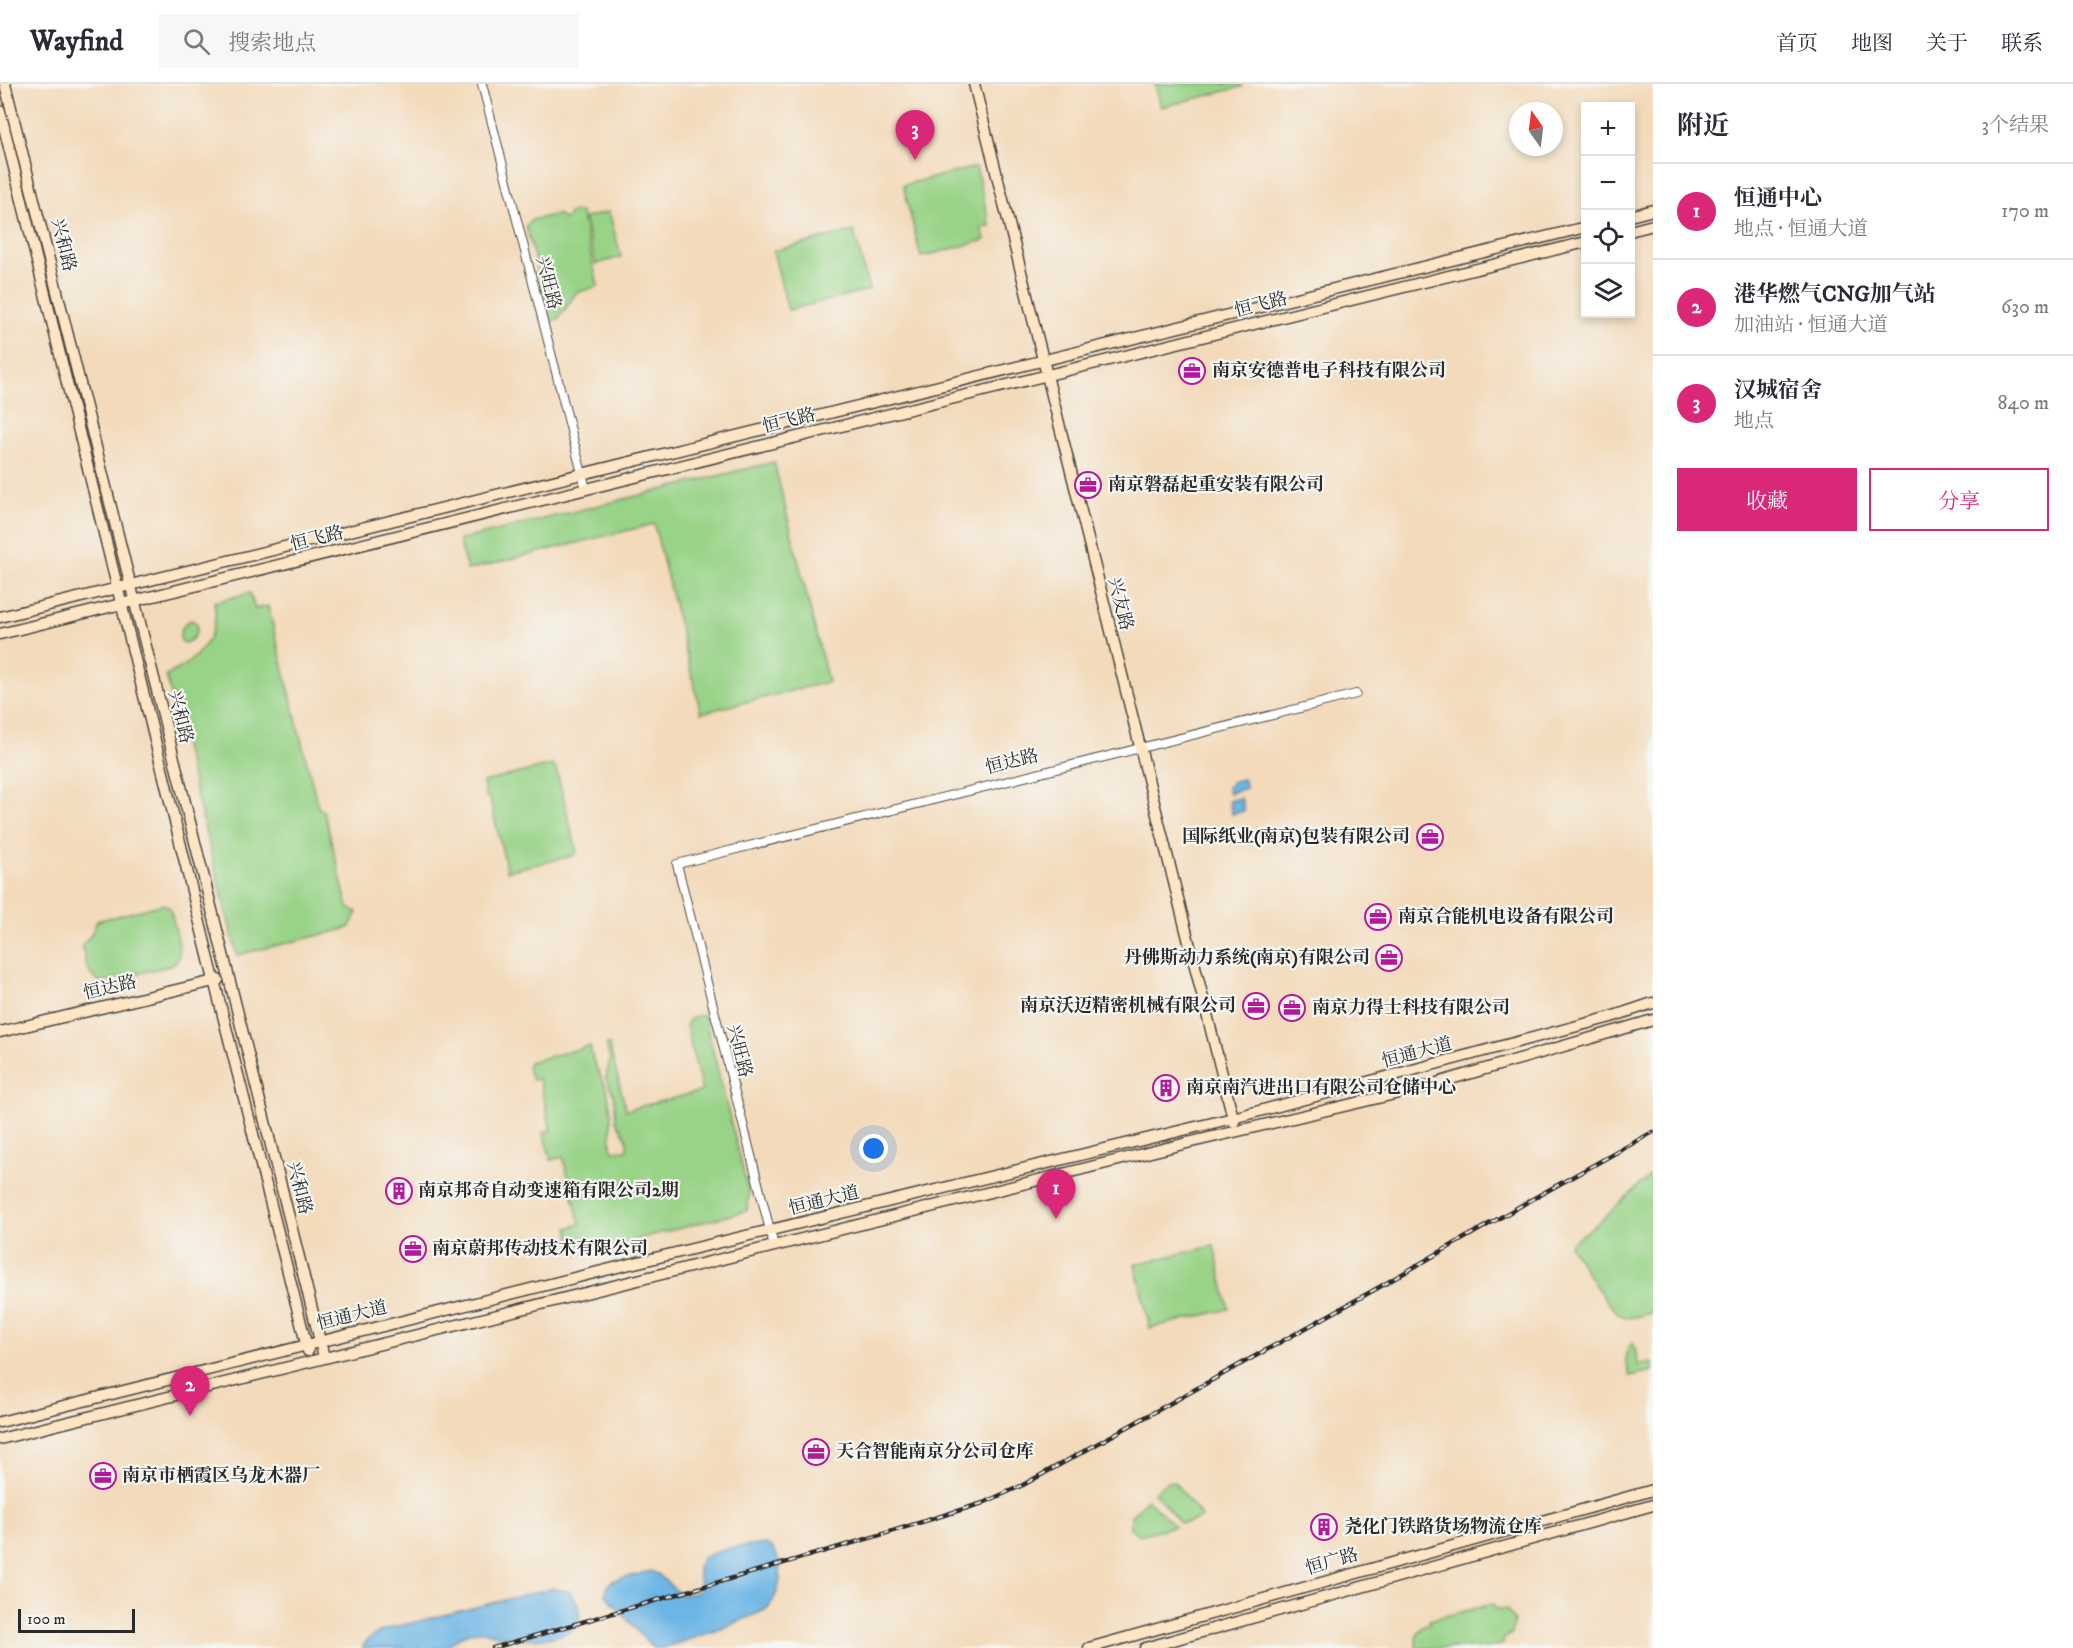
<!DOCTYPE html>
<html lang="zh">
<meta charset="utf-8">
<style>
body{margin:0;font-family:"IM FELL DW Pica","Noto Serif SC",serif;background:#f7f7f7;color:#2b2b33}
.controls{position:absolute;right:18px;top:18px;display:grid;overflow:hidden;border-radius:0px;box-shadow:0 3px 9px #0003}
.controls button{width:54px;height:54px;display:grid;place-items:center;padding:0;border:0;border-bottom:2px solid #e1e1e2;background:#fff;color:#2b2b33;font:30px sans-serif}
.compass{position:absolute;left:1509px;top:18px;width:54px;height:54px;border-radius:50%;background:#fff;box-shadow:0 3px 9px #0003;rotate:346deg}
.scale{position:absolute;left:18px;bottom:15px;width:117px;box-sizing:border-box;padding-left:6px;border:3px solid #2b2b2b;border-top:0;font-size:16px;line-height:21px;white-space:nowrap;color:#2b2b2b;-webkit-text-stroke:4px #f6f6f2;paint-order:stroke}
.you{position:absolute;left:874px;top:1065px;width:21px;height:21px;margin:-15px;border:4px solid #fff;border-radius:50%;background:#1a73e8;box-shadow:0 0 0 9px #1a73e833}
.badge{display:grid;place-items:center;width:39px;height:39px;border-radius:50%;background:#db2777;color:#fff;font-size:20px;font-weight:700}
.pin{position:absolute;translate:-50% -50px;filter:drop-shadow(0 2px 3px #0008)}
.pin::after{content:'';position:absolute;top:32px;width:21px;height:18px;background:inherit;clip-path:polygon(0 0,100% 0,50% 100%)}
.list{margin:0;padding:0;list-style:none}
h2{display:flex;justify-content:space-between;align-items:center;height:78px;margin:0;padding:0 24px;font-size:26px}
h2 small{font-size:20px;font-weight:400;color:#7c7c81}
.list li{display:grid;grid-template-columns:39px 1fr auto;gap:18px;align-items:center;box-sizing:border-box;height:96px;padding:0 24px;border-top:2px solid #e1e1e2}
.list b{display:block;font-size:22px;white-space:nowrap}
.list p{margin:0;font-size:20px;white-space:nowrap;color:#7c7c81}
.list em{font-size:20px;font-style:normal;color:#7c7c81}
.actions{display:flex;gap:12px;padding:18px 24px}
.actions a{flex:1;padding:14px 0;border:2px solid #db2777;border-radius:0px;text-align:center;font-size:21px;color:#db2777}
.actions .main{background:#db2777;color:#fff}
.icon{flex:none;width:33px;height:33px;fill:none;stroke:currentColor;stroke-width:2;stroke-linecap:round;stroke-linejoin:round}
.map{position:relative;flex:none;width:1653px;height:1564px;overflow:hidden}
header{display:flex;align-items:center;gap:36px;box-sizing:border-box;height:84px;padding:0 30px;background:#fff;border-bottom:2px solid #e1e1e2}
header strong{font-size:28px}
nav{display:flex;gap:33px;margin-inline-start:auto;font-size:21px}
.search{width:420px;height:54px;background:#f7f7f7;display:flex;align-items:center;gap:15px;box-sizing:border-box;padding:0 21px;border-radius:0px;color:#7c7c81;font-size:22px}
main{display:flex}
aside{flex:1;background:#fff}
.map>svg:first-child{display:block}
</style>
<header>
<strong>Wayfind</strong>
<div class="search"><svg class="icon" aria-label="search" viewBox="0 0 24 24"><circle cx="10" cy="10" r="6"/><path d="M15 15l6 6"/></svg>搜索地点</div>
<nav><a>首页</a><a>地图</a><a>关于</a><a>联系</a></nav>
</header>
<main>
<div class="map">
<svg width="1653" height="1564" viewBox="0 0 1653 1564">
<rect width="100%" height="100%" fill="#f6f6f2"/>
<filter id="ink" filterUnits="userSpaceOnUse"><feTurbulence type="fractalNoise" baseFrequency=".0167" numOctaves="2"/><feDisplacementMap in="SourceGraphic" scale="12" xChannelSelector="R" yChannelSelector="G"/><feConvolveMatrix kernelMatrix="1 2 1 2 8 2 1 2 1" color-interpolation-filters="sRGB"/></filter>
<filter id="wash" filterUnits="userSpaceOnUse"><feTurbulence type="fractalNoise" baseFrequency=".008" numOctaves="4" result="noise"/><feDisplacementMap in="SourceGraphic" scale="24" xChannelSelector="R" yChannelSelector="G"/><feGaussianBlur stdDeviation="1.35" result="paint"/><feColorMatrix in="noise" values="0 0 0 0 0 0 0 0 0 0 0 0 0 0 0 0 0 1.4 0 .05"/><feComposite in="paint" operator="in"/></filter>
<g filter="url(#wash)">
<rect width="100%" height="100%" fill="#f3daba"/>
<!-- green -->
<g fill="#98d387" stroke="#627f59" stroke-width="1.5">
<polygon points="1155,0 1242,0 1242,3 1161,23"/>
<polygon points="976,83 990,142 982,144 985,156 921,173 903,101"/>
<polygon points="577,128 581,128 598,202 576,209 559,234 553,237 550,235 526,142 532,136 558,130 563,135 568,133 569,129"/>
<polygon points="609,128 621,173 596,180 584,134"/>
<polygon points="854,147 869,206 788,226 773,167"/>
<polygon points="774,378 828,598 701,629 654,440 467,486 459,456"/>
<path d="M250,509L255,525L268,522L318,723L324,728L348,824L357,828L349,844L237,871L166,591C194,580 222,551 214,518Z"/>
<path d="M192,536L197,540C199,549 192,558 183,559C176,552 182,539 192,536Z"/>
<polygon points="552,681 556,685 577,768 572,772 507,787 490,715 486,713 483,698"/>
<path d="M164,820L170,824C172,834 184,868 177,876C176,879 172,880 169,882L101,898C86,892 85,876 82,861L91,851L97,837Z"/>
<polygon points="704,931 749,1110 747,1127 575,1171 568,1144 580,1140 563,1073 551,1076 543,1048 551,1046 539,995 532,996 527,983 529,978 590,962 593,976 607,1006 611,1028 611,1063 613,1067 627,1066 627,1055 616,1037 614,1012 606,994 610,975 606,961 609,960 626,1026 702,1007 686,941 692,933"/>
<path d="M1653,1089V1228C1645,1231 1633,1235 1625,1233C1609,1229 1579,1175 1569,1161L1600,1137Z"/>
<polygon points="1214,1162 1229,1225 1150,1244 1135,1180"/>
<path d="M1633,1258L1639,1282L1653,1278V1287L1630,1292C1626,1278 1622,1270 1633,1258Z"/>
<polygon points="1167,1398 1174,1398 1202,1433 1188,1439 1180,1439 1154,1408"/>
<polygon points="1147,1415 1175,1442 1139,1451 1130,1444 1131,1432"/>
<path d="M1493,1520L1494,1524L1507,1526L1514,1537L1512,1549L1503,1556V1560L1488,1564H1417C1414,1552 1418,1544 1430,1539L1429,1536Z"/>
</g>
<!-- water -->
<g fill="#6cb5e4" stroke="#4c7088" stroke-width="1.5">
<polygon points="1243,695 1246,704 1229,709 1227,703 1231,701 1231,698"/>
<polygon points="1241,714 1244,727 1232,730 1229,717"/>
<path d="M766,1460C788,1471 782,1512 765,1526L721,1545L663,1564H654L648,1559L605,1510L608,1501L612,1497L651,1487L658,1490L681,1511L695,1509L700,1504L698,1483L702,1474L724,1465Z"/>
<path d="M552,1504L570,1508C577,1516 583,1526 578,1538C569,1559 525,1555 505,1553C496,1551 488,1547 478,1547C461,1548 452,1562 441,1564C417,1564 386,1564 362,1564L367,1556L383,1546Z"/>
</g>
</g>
<g filter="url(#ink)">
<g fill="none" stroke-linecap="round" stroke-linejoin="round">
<defs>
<g id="street">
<polyline points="482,0 586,405"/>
<polyline points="774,1162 677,780 1356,610"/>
</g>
<g id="secondary">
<polyline points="5,0 324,1273"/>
<polyline points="974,0 1234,1038"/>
<polyline points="0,27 214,896 308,1267"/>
<polyline points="1630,132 1653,126"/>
<polyline points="1630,147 1653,141"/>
<polyline points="0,533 1586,143"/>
<polyline points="0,550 1586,158"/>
<polyline points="0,948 218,896"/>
<polyline points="0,1338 622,1182 1233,1034 1611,933 1653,919"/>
<polyline points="0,1355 1183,1060 1420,1004 1653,936"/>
<polyline points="1089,1564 1653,1406"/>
<polyline points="1145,1564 1653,1421"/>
</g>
</defs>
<!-- street casing -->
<use href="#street" stroke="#494540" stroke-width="10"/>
<!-- secondary casing -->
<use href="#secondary" stroke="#494540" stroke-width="13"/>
<!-- street -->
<use href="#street" stroke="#fff" stroke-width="8"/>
<!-- secondary -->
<use href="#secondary" stroke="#fde5c5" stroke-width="10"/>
<defs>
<polyline id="rail" points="493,1564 880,1451 983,1419 1023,1401 1376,1205 1529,1117 1653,1048"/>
</defs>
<!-- rail casing -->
<use href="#rail" stroke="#2b2b2b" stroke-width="4.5"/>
<!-- rail -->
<use href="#rail" stroke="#f6f6f2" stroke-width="2" stroke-dasharray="7" stroke-linecap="butt"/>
</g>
</g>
<!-- icons -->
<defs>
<symbol id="office-ring" viewBox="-11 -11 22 22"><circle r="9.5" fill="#f6f6f2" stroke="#b5179e" stroke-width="1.5"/><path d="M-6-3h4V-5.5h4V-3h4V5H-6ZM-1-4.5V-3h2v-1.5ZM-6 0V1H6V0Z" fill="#b5179e"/></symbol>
<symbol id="building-ring" viewBox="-11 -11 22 22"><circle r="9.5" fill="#f6f6f2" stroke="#b5179e" stroke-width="1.5"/><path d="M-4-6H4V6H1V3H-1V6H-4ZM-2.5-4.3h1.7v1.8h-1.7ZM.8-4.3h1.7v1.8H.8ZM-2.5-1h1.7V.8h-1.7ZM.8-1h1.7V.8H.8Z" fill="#b5179e"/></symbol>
</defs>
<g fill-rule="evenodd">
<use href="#office-ring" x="1177" y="272" width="30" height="30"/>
<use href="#office-ring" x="1073" y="386" width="30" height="30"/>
<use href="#office-ring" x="1415" y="738" width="30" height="30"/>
<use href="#office-ring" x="1363" y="818" width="30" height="30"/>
<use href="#office-ring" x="1374" y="859" width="30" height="30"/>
<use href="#office-ring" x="1241" y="907" width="30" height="30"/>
<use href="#office-ring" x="1277" y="909" width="30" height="30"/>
<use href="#building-ring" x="1151" y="989" width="30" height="30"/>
<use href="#building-ring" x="384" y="1092" width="30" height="30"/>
<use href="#office-ring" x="398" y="1150" width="30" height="30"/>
<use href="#office-ring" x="801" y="1353" width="30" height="30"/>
<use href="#office-ring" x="88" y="1377" width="30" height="30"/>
<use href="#building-ring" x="1309" y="1428" width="30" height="30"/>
</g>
<g text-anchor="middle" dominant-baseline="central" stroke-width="4.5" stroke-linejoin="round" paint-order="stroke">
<!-- street labels -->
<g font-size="18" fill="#2b2b2b" stroke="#f6f6f2">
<text transform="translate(63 161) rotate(76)">兴和路</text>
<text transform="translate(548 199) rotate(76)">兴旺路</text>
<text transform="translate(1261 221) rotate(-14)">恒飞路</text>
<text transform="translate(789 337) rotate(-14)">恒飞路</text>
<text transform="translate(317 455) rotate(-14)">恒飞路</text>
<text transform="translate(1120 520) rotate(76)">兴友路</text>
<text transform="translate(180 633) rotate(76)">兴和路</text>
<text transform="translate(1012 678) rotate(-14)">恒达路</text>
<text transform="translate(110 904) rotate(-13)">恒达路</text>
<text transform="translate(739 967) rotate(76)">兴旺路</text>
<text transform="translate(1417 969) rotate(-15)">恒通大道</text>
<text transform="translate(299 1104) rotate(76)">兴和路</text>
<text transform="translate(824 1117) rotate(-14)">恒通大道</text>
<text transform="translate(352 1232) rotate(-14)">恒通大道</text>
<text transform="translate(1332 1478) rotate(-16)">恒广路</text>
</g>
<!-- poi labels -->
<g font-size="18" font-weight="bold" fill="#2b2b2b" stroke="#f6f6f2" text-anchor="start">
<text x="1212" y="287">南京安德普电子科技有限公司</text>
<text x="1108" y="401">南京磐磊起重安装有限公司</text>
<text x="1410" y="753" text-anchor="end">国际纸业(南京)包装有限公司</text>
<text x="1398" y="833">南京合能机电设备有限公司</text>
<text x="1370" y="874" text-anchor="end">丹佛斯动力系统(南京)有限公司</text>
<text x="1236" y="922" text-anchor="end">南京沃迈精密机械有限公司</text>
<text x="1312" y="924">南京力得士科技有限公司</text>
<text x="1186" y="1004">南京南汽进出口有限公司仓储中心</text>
<text x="418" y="1107">南京邦奇自动变速箱有限公司2期</text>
<text x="432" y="1165">南京蔚邦传动技术有限公司</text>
<text x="836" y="1368">天合智能南京分公司仓库</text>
<text x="122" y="1392">南京市栖霞区乌龙木器厂</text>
<text x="1344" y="1443">尧化门铁路货场物流仓库</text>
</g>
</g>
</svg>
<div class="controls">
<button>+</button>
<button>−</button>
<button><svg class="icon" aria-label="locate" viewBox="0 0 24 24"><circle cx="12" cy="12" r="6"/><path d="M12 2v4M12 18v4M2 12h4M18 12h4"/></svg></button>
<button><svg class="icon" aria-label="layers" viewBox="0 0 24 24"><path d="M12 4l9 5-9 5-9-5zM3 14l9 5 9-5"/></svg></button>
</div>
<svg class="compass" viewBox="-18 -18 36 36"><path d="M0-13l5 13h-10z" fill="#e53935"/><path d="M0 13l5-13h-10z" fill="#7c7c81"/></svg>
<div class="scale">100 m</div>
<div class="you"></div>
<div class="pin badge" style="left:1056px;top:1135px">1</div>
<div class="pin badge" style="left:190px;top:1332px">2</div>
<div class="pin badge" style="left:915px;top:76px">3</div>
</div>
<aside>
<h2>附近<small>3个结果</small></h2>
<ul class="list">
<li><span class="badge">1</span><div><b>恒通中心</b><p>地点 · 恒通大道</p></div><em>170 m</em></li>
<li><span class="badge">2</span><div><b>港华燃气CNG加气站</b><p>加油站 · 恒通大道</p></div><em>630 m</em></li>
<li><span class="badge">3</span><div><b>汉城宿舍</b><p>地点</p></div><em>840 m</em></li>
</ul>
<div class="actions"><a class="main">收藏</a><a>分享</a></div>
</aside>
</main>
